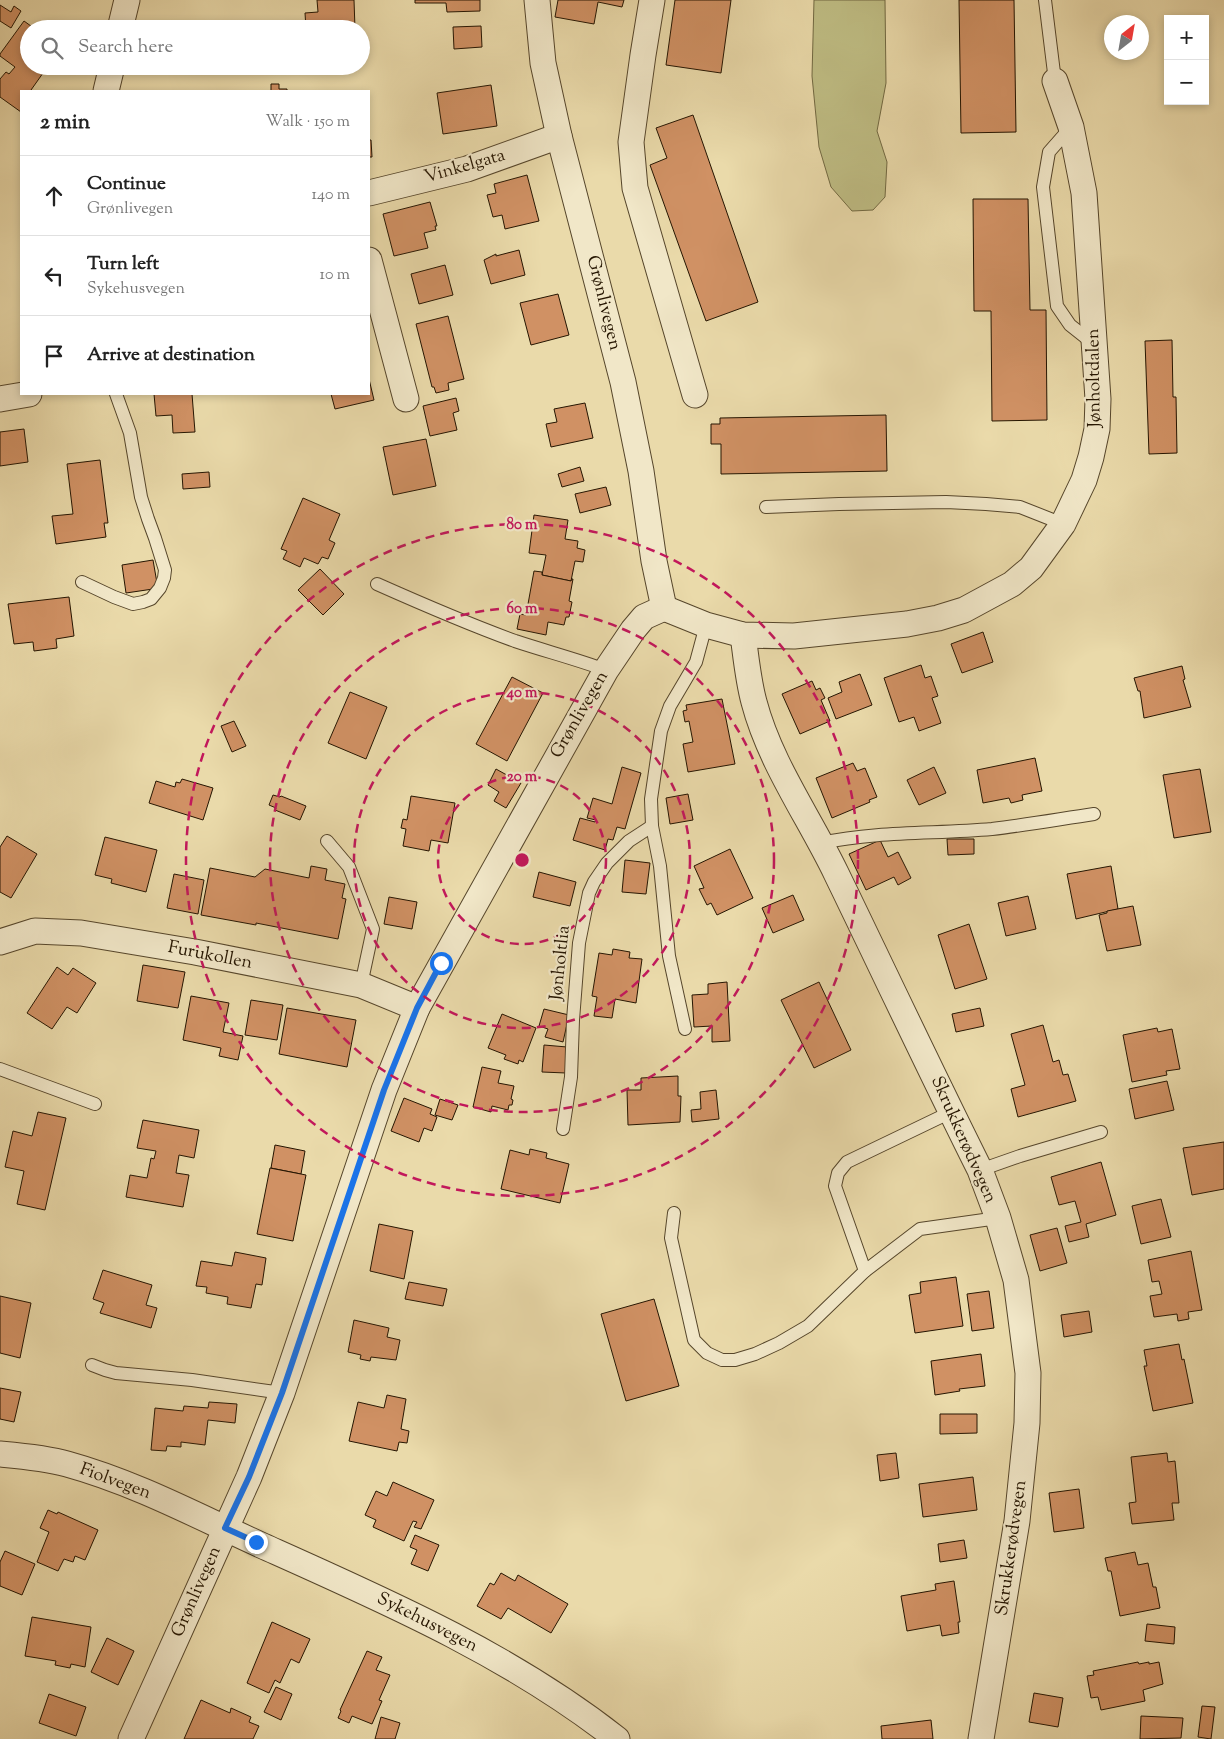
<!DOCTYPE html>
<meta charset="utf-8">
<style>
body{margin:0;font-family:"Sorts Mill Goudy",serif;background:#f6f6f6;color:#222}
.controls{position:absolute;right:15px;top:15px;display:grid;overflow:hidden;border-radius:0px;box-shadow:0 2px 8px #0003}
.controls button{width:45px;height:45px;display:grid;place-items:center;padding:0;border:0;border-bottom:1px solid #e0e0e0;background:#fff;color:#222;font:25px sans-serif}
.compass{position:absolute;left:1104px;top:15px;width:45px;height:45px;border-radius:50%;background:#fff;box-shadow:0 2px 8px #0003;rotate:31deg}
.stop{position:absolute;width:15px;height:15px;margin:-11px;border:4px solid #1a73e8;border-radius:50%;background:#fff}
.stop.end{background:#1a73e8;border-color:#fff;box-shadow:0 1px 5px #0008}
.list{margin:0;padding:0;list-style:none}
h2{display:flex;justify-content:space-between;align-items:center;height:65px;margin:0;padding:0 20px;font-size:21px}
h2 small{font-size:16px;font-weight:400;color:#767676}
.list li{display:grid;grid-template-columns:32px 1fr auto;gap:15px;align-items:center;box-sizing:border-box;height:80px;padding:0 20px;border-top:1px solid #e0e0e0}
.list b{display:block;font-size:19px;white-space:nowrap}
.list p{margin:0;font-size:16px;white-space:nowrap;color:#767676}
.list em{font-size:16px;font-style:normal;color:#767676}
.icon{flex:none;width:28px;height:28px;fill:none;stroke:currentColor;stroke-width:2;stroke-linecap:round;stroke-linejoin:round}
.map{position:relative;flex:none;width:1224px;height:1739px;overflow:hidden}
.search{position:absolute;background:#fff;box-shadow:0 2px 8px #0003;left:20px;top:20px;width:350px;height:55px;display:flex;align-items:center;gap:12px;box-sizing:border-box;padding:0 18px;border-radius:28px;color:#767676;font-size:19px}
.panel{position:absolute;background:#fff;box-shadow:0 2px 8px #0003;left:20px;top:90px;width:350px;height:305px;border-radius:0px}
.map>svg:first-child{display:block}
</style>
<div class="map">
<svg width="1224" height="1739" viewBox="0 0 1224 1739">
<rect width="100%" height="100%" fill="#eadaaa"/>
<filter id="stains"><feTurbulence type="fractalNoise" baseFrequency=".004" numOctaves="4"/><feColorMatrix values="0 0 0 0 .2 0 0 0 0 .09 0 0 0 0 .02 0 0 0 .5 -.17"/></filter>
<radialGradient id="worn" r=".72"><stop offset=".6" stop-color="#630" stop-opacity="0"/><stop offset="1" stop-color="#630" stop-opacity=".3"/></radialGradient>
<!-- green -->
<polygon fill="#bfbd84" stroke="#726942" points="814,0 885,0 886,83 877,131 887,162 885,197 873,210 852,211 831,187 819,147 812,76"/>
<!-- building -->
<g fill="#d09164" stroke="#251501">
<polygon points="317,0 354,0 355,29 306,29 305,13 318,12"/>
<polygon points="415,0 480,0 480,11 447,12 446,3 415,3"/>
<polygon points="558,0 624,0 622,7 598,2 594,24 555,17"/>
<polygon points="675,0 731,0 721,73 666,65"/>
<polygon points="959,0 1014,0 1016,132 961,133"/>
<polygon points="0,5 11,12 14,6 21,11 11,28 0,21"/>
<polygon points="24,21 35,29 29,29 29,66 48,66 31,90 33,91 21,91 21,112 0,97 0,79 6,72 9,74 15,67 0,56 0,54"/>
<polygon points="481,26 482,47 454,49 453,27"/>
<polygon points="271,84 279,84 279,89 287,89 287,91 271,91"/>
<polygon points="491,85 497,126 443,134 437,93"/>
<polygon points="693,115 758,302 706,321 650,165 667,158 656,128"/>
<polygon points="369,140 371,140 372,157 369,157"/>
<polygon points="527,175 539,221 505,229 502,215 493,217 487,195 496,193 494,184"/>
<polygon points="973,199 1028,199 1030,310 1046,310 1047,420 992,421 991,311 974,311"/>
<polygon points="430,202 437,226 435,226 436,230 424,233 428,248 394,256 383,214"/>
<polygon points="519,250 525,275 491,284 484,260 496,254 496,256"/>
<polygon points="445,265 453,295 419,304 411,274"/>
<polygon points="558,294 569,335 531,345 520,303"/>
<polygon points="448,316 464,379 448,383 449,390 436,393 434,387 432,387 416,324"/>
<polygon points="1172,340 1173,397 1176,397 1177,453 1149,454 1145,341"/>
<polygon points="369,379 374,400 335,409 331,394 369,394"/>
<polygon points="154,394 192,394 195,432 173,433 172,415 156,416"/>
<polygon points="456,398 459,411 453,413 457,430 430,436 423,406"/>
<polygon points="585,403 593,438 551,447 546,424 557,422 554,409"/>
<polygon points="886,415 887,471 721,474 721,444 711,444 711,424 720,424 720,418"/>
<polygon points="24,429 28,462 0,466 0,432"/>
<polygon points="426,439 436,486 393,495 383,447"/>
<polygon points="100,460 108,523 104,523 106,537 56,544 52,516 73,514 67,464"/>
<polygon points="580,467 584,481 562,487 558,474"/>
<polygon points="209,472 210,487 183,489 182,474"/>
<polygon points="606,487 611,505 580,513 575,494"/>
<polygon points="303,498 340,514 329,540 335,543 328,559 322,557 318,564 304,558 300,567 283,559 287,551 281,549"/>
<polygon points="534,515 568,520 565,539 578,541 577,548 585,550 583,562 575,561 571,581 542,575 546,555 529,553"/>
<polygon points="153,560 157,583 153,589 126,593 122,565"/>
<polygon points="320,569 344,594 323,615 298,590"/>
<polygon points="534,571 542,572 542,575 571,581 572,579 573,579 569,601 572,602 569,617 566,617 564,625 548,622 546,635 517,629 520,614 526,615"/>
<polygon points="69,597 74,636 56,639 57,648 34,651 33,642 14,644 8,604"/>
<polygon points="983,632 993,662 962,673 951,644"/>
<polygon points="921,665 925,678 931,676 938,696 932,698 941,723 919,731 914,717 899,722 884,678"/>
<polygon points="1182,666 1185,679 1183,680 1191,707 1144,718 1140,691 1138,691 1134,678"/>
<polygon points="860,674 872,705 836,719 828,698 842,692 839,682"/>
<polygon points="512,677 543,693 507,761 476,744"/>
<polygon points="812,681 816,690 820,688 825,698 821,700 830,721 800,734 782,694"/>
<polygon points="350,692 387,707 366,759 328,743"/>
<polygon points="722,699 735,764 688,772 683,744 693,742 689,721 685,722 683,711 687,710 686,705"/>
<polygon points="234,721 246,746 232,752 221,726"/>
<polygon points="1035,758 1042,791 1022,795 1023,800 1011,803 1009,798 983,803 977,770"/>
<polygon points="853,763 857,771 865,768 877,797 869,800 870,802 832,818 816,778"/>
<polygon points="622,767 641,773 625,829 617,827 613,840 608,839 605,850 573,840 580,818 595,822 596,820 587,818 593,798 612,804"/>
<polygon points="934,767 946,793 919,805 907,780"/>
<polygon points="496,769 521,783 506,808 494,801 499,792 488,785"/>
<polygon points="1200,769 1211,832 1174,838 1163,775"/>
<polygon points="182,779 213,788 203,820 149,803 156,781 175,787 176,782 180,783"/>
<polygon points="688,794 693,820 670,824 666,798"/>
<polygon points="273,795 280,797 281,796 306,806 300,820 275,810 276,808 269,805"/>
<polygon points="411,796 455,803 448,843 431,840 429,851 403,846 406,829 401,828 403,819 407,820"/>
<polygon points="7,836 37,854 11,898 0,892 0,847"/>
<polygon points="105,837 157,850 146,892 111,883 112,879 95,875"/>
<polygon points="947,839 974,839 974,854 948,855"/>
<polygon points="880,840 888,857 898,852 911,878 898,885 894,877 866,890 849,854"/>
<polygon points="730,849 753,898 717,915 711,903 707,905 699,889 704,888 694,866"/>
<polygon points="625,860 650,863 646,894 622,892"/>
<polygon points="311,866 327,869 325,880 345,884 342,898 346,899 338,939 256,923 256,925 201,915 210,868 255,877 265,869 309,878"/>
<polygon points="1111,866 1118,909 1076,919 1067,874"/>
<polygon points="539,872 576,882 570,906 533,897"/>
<polygon points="174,874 204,880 198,914 167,908"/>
<polygon points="793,895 804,920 773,933 762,908"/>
<polygon points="1028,896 1036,929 1006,936 998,903"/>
<polygon points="389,897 417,902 412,929 384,924"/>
<polygon points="1133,906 1141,945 1107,951 1099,915 1107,913 1107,911"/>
<polygon points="969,924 987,979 955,989 938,935"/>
<polygon points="613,949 630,952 629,958 642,959 636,1003 615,999 612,1018 594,1016 597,997 592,996 599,953 612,955"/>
<polygon points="143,965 185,972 178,1008 137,1001"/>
<polygon points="57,967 68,975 73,968 96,983 77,1013 67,1007 52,1029 27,1013"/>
<polygon points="727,982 730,1041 712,1042 712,1026 694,1027 692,995 708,994 708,984"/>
<polygon points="819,982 851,1050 814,1068 781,1000"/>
<polygon points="191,996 229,1003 223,1032 243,1036 238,1060 219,1056 221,1048 183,1040"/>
<polygon points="251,1000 283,1005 277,1040 245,1035"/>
<polygon points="287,1008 356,1020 347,1067 279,1054"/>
<polygon points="980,1008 984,1026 956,1032 952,1014"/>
<polygon points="544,1009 569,1015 563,1042 545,1037 548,1029 539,1026"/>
<polygon points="502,1014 536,1028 523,1062 519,1060 518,1064 504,1059 506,1055 488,1048"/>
<polygon points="1043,1025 1053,1062 1059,1060 1063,1075 1068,1074 1076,1101 1018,1117 1011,1089 1025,1085 1011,1034"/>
<polygon points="1157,1028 1158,1032 1172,1029 1180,1069 1166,1071 1167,1075 1132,1082 1123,1035"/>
<polygon points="544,1045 567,1047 566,1073 542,1072"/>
<polygon points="482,1067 501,1071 498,1083 514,1086 511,1099 513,1100 512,1105 509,1105 508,1110 492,1106 491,1112 473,1107"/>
<polygon points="678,1076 678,1096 681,1096 680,1122 628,1125 627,1090 641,1090 641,1078"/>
<polygon points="1167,1081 1174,1110 1135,1119 1129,1089"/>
<polygon points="716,1090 719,1119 692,1122 691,1110 701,1109 700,1092"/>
<polygon points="404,1098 432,1109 430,1114 437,1117 432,1131 424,1128 419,1142 391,1131"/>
<polygon points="440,1099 458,1105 452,1120 435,1115"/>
<polygon points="38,1112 66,1118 45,1210 17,1204 24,1171 5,1167 13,1131 32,1136"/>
<polygon points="143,1120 199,1130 194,1158 179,1155 176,1173 189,1175 183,1207 126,1197 130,1175 147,1178 151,1158 154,1159 156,1151 137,1148"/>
<polygon points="1224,1142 1224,1189 1192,1195 1183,1148"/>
<polygon points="275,1145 305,1151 301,1174 271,1168"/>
<polygon points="530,1149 547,1153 546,1158 569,1164 560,1203 501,1189 510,1150 529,1155"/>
<polygon points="1101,1162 1116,1215 1086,1224 1089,1237 1069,1242 1065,1226 1081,1222 1075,1201 1059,1205 1051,1177"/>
<polygon points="270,1168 306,1175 293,1241 257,1234"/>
<polygon points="1161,1199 1171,1237 1141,1244 1132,1206"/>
<polygon points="379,1224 413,1231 404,1279 370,1271"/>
<polygon points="1057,1228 1067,1263 1040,1271 1030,1235"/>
<polygon points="1191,1251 1202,1310 1188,1312 1189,1319 1178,1321 1177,1314 1154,1317 1150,1296 1162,1294 1159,1281 1152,1282 1148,1260"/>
<polygon points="235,1252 266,1258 262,1285 256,1284 251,1308 227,1304 228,1297 206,1293 207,1287 196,1286 201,1261 232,1266"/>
<polygon points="103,1270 152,1285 146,1305 157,1308 151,1328 100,1313 104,1303 93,1299"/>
<polygon points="956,1277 963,1326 915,1333 909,1295 921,1293 920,1282"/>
<polygon points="409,1282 447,1289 443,1306 405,1299"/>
<polygon points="989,1291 994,1328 972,1331 967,1294"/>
<polygon points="0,1296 31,1303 20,1358 0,1353"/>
<polygon points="654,1299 679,1386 626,1401 601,1314"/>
<polygon points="1089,1311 1092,1332 1064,1337 1061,1315"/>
<polygon points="354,1320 389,1328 387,1337 400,1340 396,1360 371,1357 370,1361 360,1359 361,1355 348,1352"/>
<polygon points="1179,1344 1182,1360 1184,1359 1193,1403 1153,1411 1144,1366 1147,1366 1144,1350"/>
<polygon points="981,1354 985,1386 959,1389 960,1391 935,1395 931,1361"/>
<polygon points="0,1388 21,1392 14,1422 0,1419"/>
<polygon points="387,1395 406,1399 401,1429 409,1431 407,1443 399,1442 397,1451 349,1441 358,1402 384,1408"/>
<polygon points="209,1402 237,1404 235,1423 208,1420 205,1445 181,1442 181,1447 167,1446 166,1451 151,1450 155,1408 183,1411 184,1406 208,1408"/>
<polygon points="940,1414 977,1414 977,1433 940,1434"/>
<polygon points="896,1453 899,1478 880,1481 877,1455"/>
<polygon points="1167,1453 1168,1462 1175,1461 1179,1503 1172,1503 1174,1520 1132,1524 1129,1503 1136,1502 1131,1457"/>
<polygon points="973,1477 977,1510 923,1517 919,1484"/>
<polygon points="393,1482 434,1500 421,1529 414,1527 417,1522 413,1521 404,1541 373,1527 376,1520 365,1515 376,1491 387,1496"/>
<polygon points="1079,1489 1084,1528 1054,1532 1049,1493"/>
<polygon points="48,1510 57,1514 58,1512 98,1530 85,1560 75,1556 73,1562 64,1559 58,1571 37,1562 49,1532 40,1528"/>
<polygon points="415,1535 439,1545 428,1571 411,1564 417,1550 410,1547"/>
<polygon points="964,1540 967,1558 940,1562 938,1544"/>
<polygon points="5,1551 35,1564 22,1595 0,1586 0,1562"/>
<polygon points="1135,1552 1138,1565 1148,1563 1153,1587 1156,1587 1160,1608 1120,1616 1111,1571 1108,1571 1105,1558"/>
<polygon points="501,1573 515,1581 518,1575 568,1604 551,1633 508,1608 501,1619 477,1606 490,1583 494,1585"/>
<polygon points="954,1581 960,1622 958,1622 959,1633 942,1636 940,1625 907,1631 901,1596 936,1590 935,1584"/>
<polygon points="32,1617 91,1627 85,1667 71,1664 70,1668 55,1665 56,1661 25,1656"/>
<polygon points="272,1622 310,1639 299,1663 291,1659 280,1683 275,1680 269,1693 247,1683"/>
<polygon points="1147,1624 1175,1627 1174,1644 1145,1641"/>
<polygon points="107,1638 134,1651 118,1685 91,1672"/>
<polygon points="367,1651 382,1657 376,1670 390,1675 379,1700 382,1701 372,1724 352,1716 349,1723 338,1718 341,1711 340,1710"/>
<polygon points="1138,1662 1139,1664 1149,1662 1149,1664 1159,1662 1163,1684 1143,1690 1145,1701 1101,1710 1098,1697 1091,1698 1087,1676 1094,1675 1093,1671"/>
<polygon points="276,1687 292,1694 281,1720 264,1712"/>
<polygon points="1034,1693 1063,1698 1058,1727 1029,1722"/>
<polygon points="49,1694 86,1707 76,1736 39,1723"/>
<polygon points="201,1700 230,1713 231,1708 251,1717 249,1722 259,1726 253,1739 184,1739"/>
<polygon points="1202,1706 1215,1707 1211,1739 1198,1737"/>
<polygon points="1141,1716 1183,1718 1181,1738 1140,1739"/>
<polygon points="381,1717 400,1723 395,1739 375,1739"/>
<polygon points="931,1720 933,1739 882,1739 881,1726"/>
</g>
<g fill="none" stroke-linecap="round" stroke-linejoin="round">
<defs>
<g id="lane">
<polyline points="1045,0 1055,81"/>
<polyline points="1071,127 1049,152 1043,187 1057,306 1070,325 1094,344"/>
<polyline points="766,507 839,504 946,502 986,504 1020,507 1063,524"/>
<polyline points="82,582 114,597 133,604 143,602 151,599 160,588 164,578 165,570 155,538 148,519 141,497 130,433 116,394"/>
<path d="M377,584C422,604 468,624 515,641C545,651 576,659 606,670"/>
<polyline points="327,841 349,867 373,929 361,985"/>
<path d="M821,843C878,831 935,834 992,829C1026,825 1060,819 1094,814"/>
<polyline points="685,1029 669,956 660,866 652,826 651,799 661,731 670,706 696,662 706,625"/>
<polyline points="0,1069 95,1104"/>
<polyline points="563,1129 571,1077 573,1020 579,943 589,893 594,882 607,863 629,841 652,826"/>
<polyline points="980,1170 1020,1156 1101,1132"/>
<polyline points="674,1213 671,1238 694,1340 707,1353 722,1360 735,1360 755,1354 779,1343 808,1326 865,1271 920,1229 998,1218"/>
<polyline points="865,1271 835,1186 838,1173 847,1162 951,1112"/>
<polyline points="92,1365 105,1370 116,1373 192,1380 282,1393"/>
</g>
<g id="street">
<polyline points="537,0 543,63 559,136 623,382 641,471 654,561 664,608"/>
<polyline points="652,0 643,55 631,142 635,188 695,395"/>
<polyline points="120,29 127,0"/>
<polyline points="106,91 112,66"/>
<polyline points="369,193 467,169 559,136"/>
<polyline points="369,260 406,399"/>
<polyline points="0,399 29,394"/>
<polyline points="664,608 706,625 743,635 794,636 907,624 938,618 964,610 1012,584 1031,568 1063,524 1084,480 1091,457 1097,429 1098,399 1084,193 1071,127 1055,81"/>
<path d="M743,635C746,657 748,680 754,702C770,763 809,817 836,873C884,972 931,1072 980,1170L998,1218L1016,1280L1028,1373L1027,1423L1017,1521L981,1739"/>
<polyline points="0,942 35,931 81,933 195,952 361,985 417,1008"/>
<path d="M0,1454C22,1456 46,1458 67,1464C136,1483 199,1517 263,1546C386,1601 510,1655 617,1739"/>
<polyline points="131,1739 249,1477 282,1393 384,1090 417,1008 606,670 633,630 644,617 664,608"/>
</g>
</defs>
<!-- lane casing -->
<use href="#lane" stroke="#56462b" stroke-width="14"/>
<!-- street casing -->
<use href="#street" stroke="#56462b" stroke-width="27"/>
<!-- lane -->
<use href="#lane" stroke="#f1e7c8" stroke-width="12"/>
<!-- street -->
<use href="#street" stroke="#f1e7c8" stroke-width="25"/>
</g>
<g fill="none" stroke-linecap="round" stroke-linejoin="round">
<!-- route -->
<polyline stroke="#1a73e8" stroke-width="6" points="256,1542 225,1528 249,1477 282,1393 384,1090 417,1008 441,963"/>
</g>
<!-- distance rings -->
<g fill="none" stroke="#c2185b" stroke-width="2.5" stroke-dasharray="9 6">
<circle cx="522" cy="860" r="84"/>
<circle cx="522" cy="860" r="168"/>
<circle cx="522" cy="860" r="252"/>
<circle cx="522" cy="860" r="336"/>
</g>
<g text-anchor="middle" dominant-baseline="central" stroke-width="4.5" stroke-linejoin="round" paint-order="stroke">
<!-- street labels -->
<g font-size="18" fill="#251501" stroke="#f1e7c8">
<text transform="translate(465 167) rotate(-16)">Vinkelgata</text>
<text transform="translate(603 303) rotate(76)">Grønlivegen</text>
<text transform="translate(1095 378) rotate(-91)">Jønholtdalen</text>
<text transform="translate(580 715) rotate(-60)">Grønlivegen</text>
<text transform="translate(210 956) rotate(11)">Furukollen</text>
<text transform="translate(561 963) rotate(-84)">Jønholtlia</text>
<text transform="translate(963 1140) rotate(66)">Skrukkerødvegen</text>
<text transform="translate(115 1482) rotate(20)">Fiolvegen</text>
<text transform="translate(1012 1548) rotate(-82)">Skrukkerødvegen</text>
<text transform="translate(197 1592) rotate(-66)">Grønlivegen</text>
<text transform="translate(427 1623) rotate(27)">Sykehusvegen</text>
</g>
</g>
<circle cx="522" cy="860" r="8" fill="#c2185b" stroke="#f1e7c8" stroke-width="2.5"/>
<g font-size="15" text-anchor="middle" font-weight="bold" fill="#c2185b" stroke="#f1e7c8" stroke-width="4.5" stroke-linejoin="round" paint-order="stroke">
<text x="522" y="529">80 m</text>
<text x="522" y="613">60 m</text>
<text x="522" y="697">40 m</text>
<text x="522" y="781">20 m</text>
</g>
<rect width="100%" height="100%" filter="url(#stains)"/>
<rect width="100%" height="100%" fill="url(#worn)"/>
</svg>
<div class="controls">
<button>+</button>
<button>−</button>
</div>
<svg class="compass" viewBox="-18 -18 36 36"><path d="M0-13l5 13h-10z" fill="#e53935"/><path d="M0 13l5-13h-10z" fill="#767676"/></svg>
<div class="stop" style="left:441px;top:963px"></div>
<div class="stop end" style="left:256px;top:1542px"></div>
<div class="search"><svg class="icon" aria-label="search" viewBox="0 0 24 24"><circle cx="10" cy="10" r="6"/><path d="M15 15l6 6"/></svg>Search here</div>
<section class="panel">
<h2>2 min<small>Walk · 150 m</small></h2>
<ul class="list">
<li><svg class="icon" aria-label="ahead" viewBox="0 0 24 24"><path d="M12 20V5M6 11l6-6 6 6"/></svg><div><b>Continue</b><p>Grønlivegen</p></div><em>140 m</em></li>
<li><svg class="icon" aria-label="left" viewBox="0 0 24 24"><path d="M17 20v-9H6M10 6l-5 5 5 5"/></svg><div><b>Turn left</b><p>Sykehusvegen</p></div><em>10 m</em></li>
<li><svg class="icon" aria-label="arrive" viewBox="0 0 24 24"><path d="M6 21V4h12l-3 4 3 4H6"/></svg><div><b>Arrive at destination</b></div></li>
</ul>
</section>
</div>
